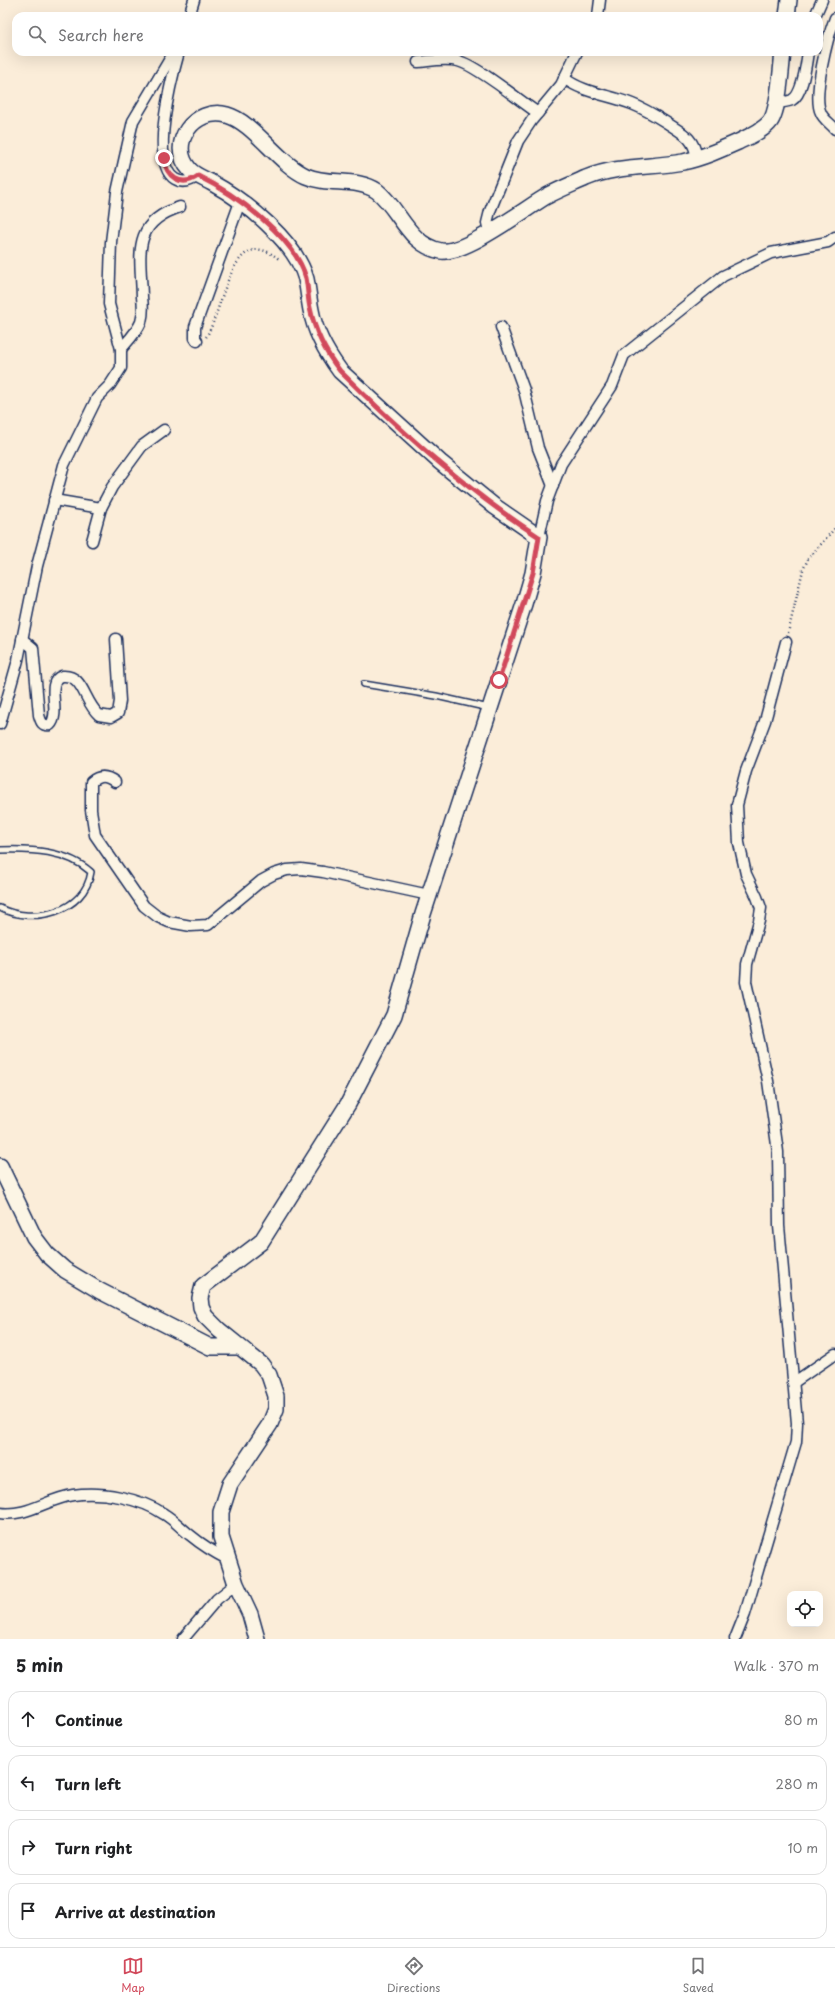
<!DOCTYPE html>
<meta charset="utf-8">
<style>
body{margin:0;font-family:"Playpen Sans",sans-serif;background:#f6f6f6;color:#202124}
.controls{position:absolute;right:12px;bottom:12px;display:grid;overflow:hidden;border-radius:8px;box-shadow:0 4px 16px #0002}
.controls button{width:36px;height:36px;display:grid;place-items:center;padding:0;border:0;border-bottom:1px solid #e0e0e0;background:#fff;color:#202124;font:20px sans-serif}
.stop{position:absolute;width:12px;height:12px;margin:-9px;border:3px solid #d1495b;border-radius:50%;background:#fff}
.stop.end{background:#d1495b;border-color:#fff;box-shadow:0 1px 4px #0008}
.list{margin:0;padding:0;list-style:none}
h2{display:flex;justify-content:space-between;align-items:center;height:52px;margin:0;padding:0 16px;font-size:17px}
h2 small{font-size:13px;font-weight:400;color:#757577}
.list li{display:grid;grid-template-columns:26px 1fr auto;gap:12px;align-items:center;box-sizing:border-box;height:56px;margin:0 8px 8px;padding:0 8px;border:1px solid #e0e0e0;border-radius:12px}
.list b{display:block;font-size:15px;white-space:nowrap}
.list em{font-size:13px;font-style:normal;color:#757577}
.icon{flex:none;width:22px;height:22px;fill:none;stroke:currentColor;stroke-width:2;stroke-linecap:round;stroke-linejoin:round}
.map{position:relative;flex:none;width:835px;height:1639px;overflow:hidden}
.search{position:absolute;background:#fff;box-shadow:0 4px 16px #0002;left:12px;right:12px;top:12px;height:44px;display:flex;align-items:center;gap:10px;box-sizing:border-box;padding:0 14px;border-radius:12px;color:#757577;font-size:15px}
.sheet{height:308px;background:#fff}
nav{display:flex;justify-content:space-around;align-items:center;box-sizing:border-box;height:56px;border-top:1px solid #e0e0e0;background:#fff;font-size:11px;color:#757577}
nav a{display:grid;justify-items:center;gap:2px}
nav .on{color:#d1495b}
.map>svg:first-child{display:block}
</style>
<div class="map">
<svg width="835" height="1639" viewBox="0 0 835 1639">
<rect width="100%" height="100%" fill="#fbedd9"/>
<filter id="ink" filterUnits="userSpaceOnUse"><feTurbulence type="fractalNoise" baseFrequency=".025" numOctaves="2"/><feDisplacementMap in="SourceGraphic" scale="8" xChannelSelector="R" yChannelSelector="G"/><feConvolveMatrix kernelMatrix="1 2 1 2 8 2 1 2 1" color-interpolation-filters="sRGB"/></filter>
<g filter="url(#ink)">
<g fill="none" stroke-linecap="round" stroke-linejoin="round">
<defs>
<g id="lane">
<polyline points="364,684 436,696 489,708"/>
<path d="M0,850C31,849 67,850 91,872C85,912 33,925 0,908"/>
</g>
<g id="street">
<polyline points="189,16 194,0"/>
<polyline points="598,16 600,0"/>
<polyline points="815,16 822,0"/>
<path d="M835,18C828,36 812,96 821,113C823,119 831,124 835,129"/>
<path d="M179,52C172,77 149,163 175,179C183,184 191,181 198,176"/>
<path d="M418,62C431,61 444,58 458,61C476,65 520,101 538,113"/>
<path d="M564,78C583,93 610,95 632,104C645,109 656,116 667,123C684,134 694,138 697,158"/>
<path d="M776,103C781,102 788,102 792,100C803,94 806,64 808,52"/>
<polyline points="489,232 487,223 490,211 518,141 532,120 561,85 577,52"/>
<polyline points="501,327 524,390 538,448 553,486"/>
<polyline points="197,341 195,338 195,327 240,202"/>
<path d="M121,349C128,341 137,332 141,322C143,315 143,305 142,297C141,256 130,223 180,207"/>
<polyline points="54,500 101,508"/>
<polyline points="539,537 547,501 561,464 612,386 624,355 723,276 771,253 828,242 835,237"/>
<polyline points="92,541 101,508 112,487 142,446 164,430"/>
<path d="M22,639L33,648L39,715C41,722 42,726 50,725C62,713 44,682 62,676C84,674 83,701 99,715L111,717L118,713L120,701L116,639"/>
<polyline points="0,724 18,660 37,566 64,465 97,398 110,385 121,368 121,349 109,304 111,242 117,192 133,121 174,52"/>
<path d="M115,782C106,775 99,775 91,782V810L95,835L144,906L158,917L169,922L191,926L208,925L261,881L274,874L287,870L301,869L323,872L429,895"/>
<polyline points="793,1383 835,1354"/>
<path d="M0,1513C27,1517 47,1499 73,1495C102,1491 140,1498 164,1514C174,1520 181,1528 190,1535C202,1545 215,1553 229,1560"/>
<polyline points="183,1639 217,1599 236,1584"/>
<polyline points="735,1639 745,1614 796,1442 797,1423 779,1226 778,1152 768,1081 746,982 747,964 759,921 761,908 757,897 746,874 739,843 737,805 746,771 765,721 786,642"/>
</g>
<g id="secondary">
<polyline points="787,16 789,0"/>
<polyline points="0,1166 34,1237 47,1254 65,1270 100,1291 210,1347 239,1347"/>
<path d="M257,1639L250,1614L236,1584L221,1537V1512L230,1484L270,1424L276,1409V1396L269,1375L261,1364L219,1330L205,1316L201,1307L200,1298L203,1286L261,1242L348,1104L394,1015L423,914L524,604L533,573L539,537L494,506L440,462L340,371C326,352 315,333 311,310C309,300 308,289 306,279C296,242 245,201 212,183C205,179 196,176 190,170C166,144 195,106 227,115C253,122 279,164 306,176C328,186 357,177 377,191C400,209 408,245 441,251C464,255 526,208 547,196C560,189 573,184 586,178C617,165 650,168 683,162C702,158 720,150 738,142C748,137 761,132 769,123C779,113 781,68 783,52"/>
</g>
</defs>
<!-- lane casing -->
<use href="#lane" stroke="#1b2f5e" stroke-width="8"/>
<!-- street casing -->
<use href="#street" stroke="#1b2f5e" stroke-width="13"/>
<!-- secondary casing -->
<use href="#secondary" stroke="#1b2f5e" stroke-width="18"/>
<!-- path -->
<g stroke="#1b2f5e" stroke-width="2.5" stroke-dasharray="1 3" stroke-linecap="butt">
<path d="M206,337C224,310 231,219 280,260"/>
<polyline points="788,633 803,570 808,559 835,528"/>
</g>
<!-- lane -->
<use href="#lane" stroke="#fcf5e5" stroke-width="5"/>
<!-- street -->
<use href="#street" stroke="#fcf5e5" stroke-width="10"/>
<!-- secondary -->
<use href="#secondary" stroke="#fcf5e5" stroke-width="15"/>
</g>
</g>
<g fill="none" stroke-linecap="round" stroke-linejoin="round" filter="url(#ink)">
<!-- route -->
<path stroke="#d1495b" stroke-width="5" d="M164,158C166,177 181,188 198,176C235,194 295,237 306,278C308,288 308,299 310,308C315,332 325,352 340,371C399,430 469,492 539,537L533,573L499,680"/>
</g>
</svg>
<div class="controls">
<button><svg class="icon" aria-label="locate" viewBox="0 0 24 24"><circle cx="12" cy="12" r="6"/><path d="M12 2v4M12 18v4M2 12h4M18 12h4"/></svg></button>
</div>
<div class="stop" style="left:499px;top:680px"></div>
<div class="stop end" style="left:164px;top:158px"></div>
<div class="search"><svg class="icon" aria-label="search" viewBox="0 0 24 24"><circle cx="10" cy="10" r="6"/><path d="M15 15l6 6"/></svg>Search here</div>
</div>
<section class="sheet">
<h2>5 min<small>Walk · 370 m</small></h2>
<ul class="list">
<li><svg class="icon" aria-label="ahead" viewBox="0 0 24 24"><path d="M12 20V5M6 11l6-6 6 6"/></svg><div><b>Continue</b></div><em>80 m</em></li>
<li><svg class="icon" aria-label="left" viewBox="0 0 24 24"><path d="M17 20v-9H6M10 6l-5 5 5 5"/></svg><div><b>Turn left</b></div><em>280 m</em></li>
<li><svg class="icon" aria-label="right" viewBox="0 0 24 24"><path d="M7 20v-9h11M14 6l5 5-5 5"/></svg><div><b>Turn right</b></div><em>10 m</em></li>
<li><svg class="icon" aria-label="arrive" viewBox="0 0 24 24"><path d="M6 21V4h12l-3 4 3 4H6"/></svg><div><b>Arrive at destination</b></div></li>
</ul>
</section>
<nav>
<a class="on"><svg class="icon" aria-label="map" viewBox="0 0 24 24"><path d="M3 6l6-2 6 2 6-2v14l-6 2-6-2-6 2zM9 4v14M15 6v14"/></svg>Map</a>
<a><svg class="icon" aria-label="directions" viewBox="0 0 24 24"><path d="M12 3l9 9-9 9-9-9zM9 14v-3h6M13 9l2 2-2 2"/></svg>Directions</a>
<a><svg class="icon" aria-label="saved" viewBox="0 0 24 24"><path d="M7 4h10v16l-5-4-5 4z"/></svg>Saved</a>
</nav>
